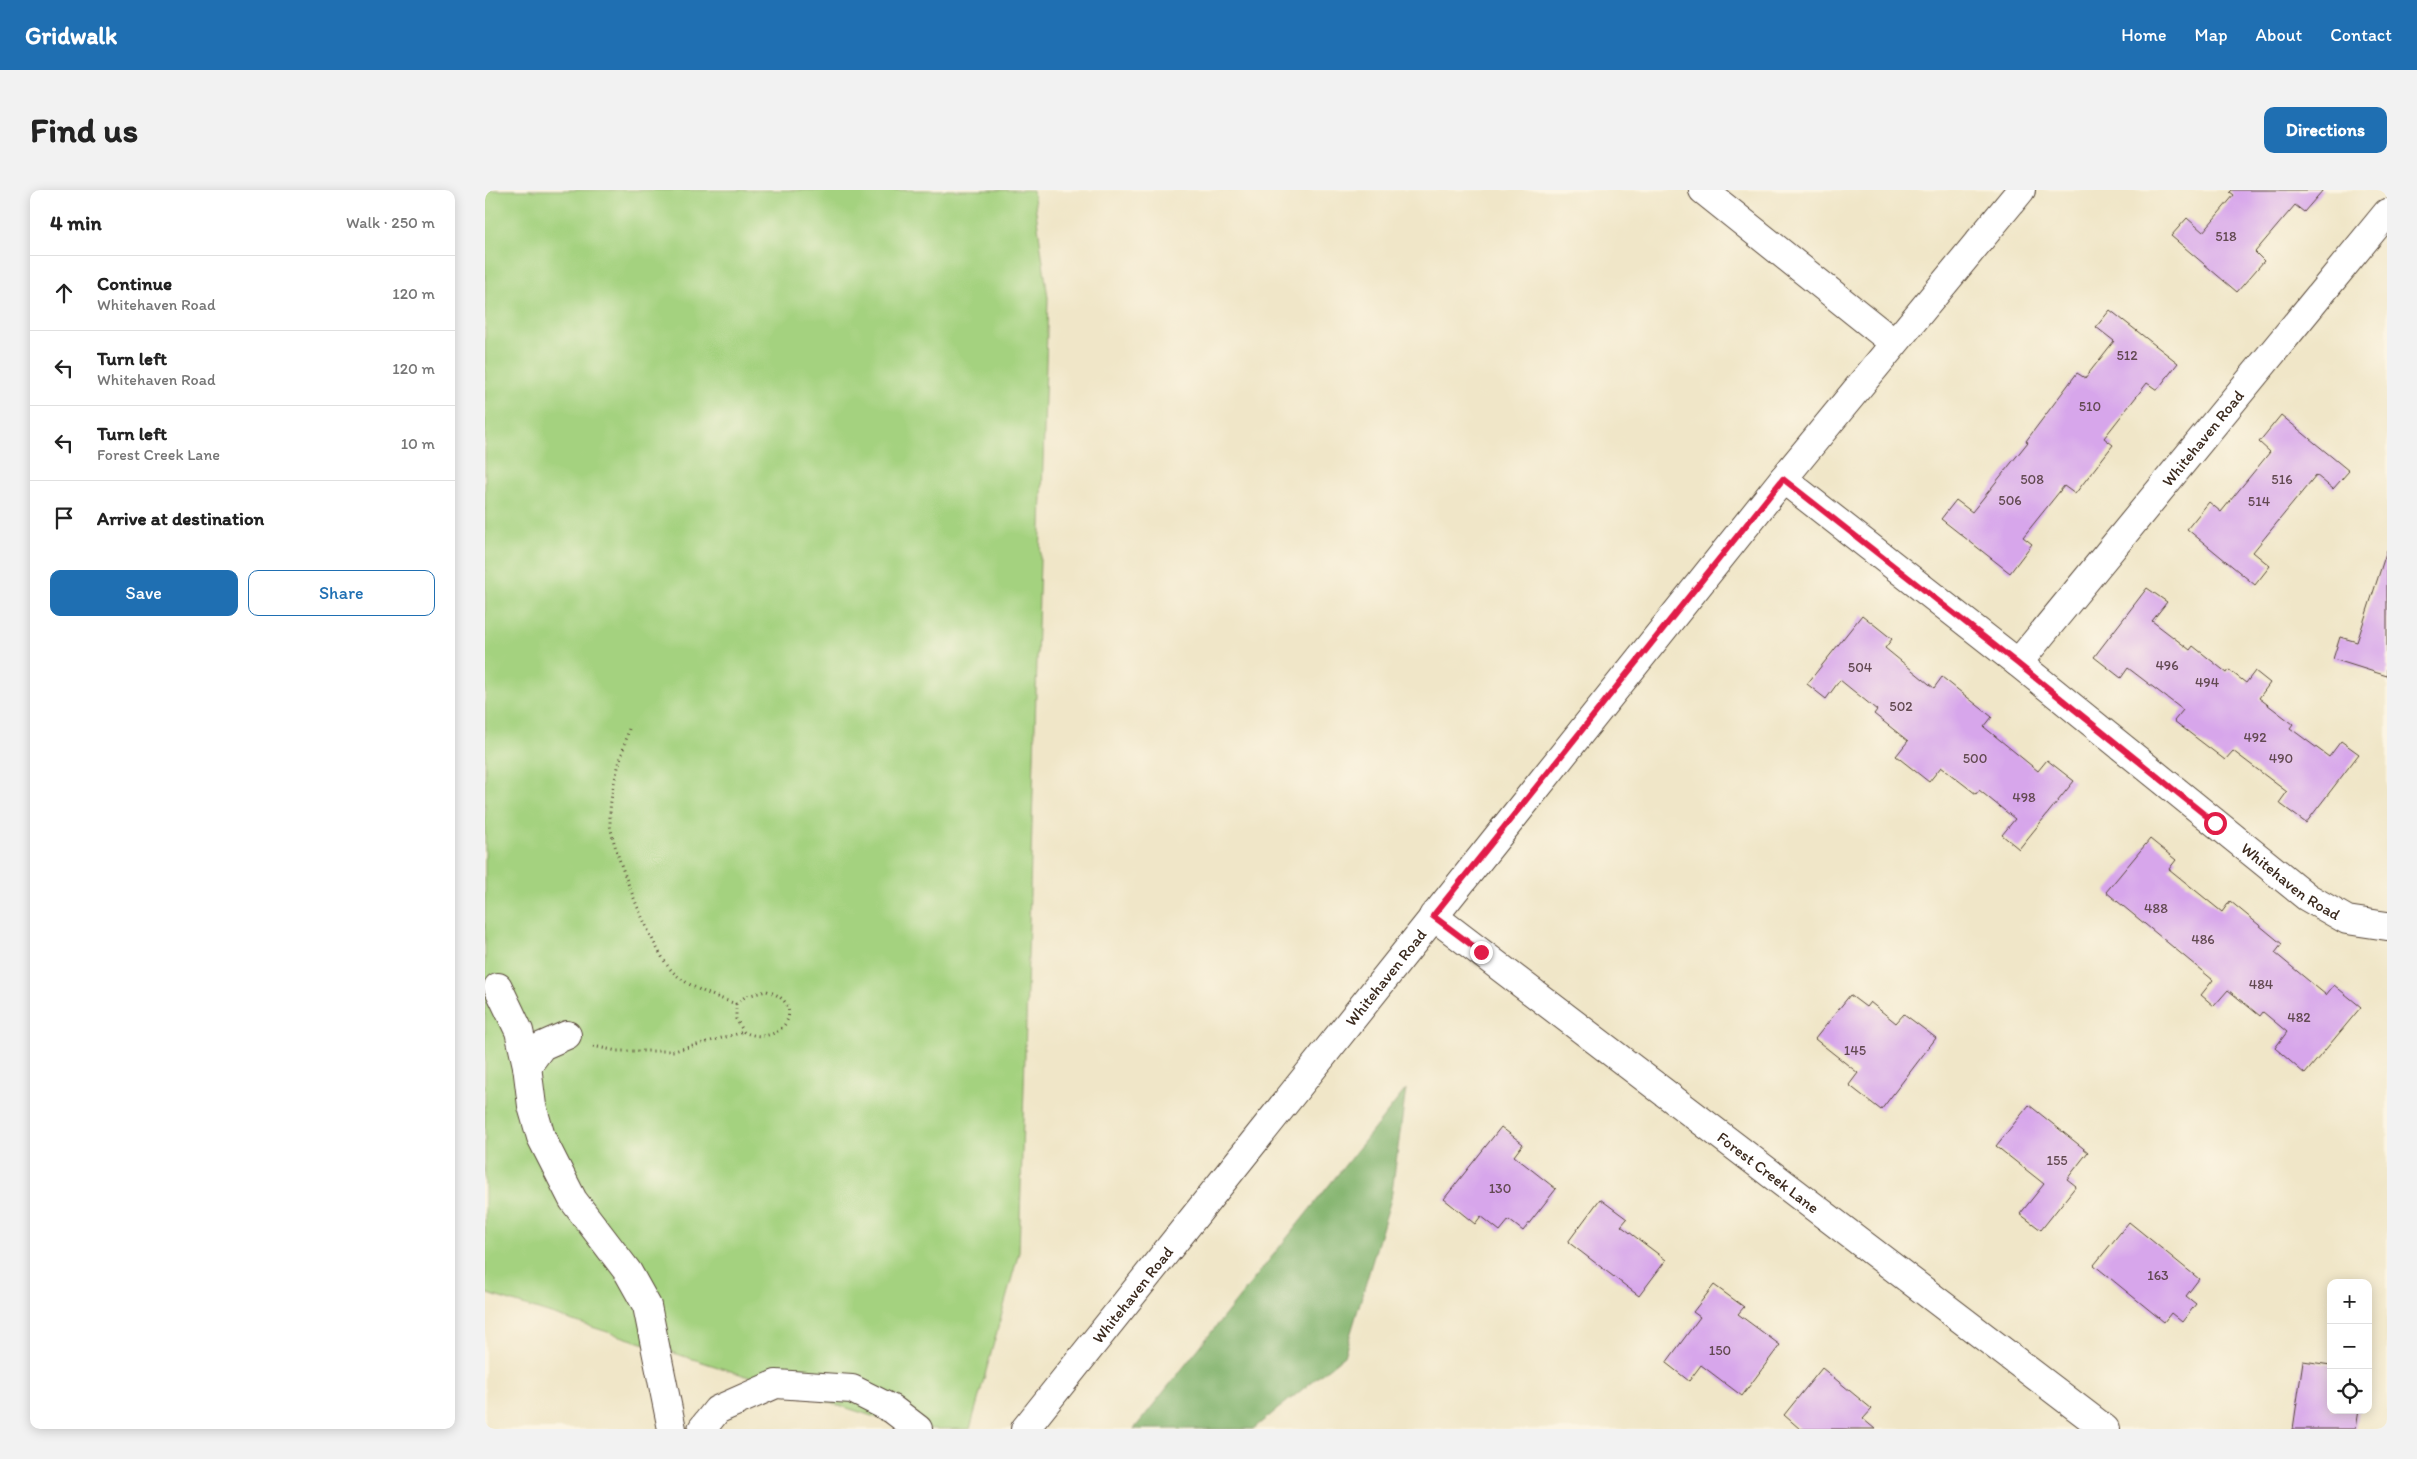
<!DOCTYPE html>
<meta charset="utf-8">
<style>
body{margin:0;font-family:Itim,sans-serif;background:#f2f2f2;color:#222}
.controls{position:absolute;right:15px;bottom:15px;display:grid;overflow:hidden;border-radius:10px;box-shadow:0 2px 12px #0003}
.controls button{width:45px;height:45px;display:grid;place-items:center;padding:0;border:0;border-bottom:1px solid #e0e0e0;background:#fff;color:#222;font:25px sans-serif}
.stop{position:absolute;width:15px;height:15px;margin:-11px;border:4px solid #e11d48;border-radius:50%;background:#fff}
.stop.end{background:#e11d48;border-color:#fff;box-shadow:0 1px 5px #0008}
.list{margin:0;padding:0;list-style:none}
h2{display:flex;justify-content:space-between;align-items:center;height:65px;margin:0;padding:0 20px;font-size:21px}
h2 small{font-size:16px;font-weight:400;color:#767676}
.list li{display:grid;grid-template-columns:32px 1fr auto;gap:15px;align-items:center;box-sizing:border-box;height:75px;padding:0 20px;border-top:1px solid #e0e0e0}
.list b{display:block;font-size:19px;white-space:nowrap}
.list p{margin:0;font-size:16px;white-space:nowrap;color:#767676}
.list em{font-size:16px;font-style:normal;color:#767676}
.actions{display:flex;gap:10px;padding:15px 20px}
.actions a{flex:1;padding:11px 0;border:1px solid #1f6fb2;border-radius:10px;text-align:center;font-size:18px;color:#1f6fb2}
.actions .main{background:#1f6fb2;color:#fff}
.icon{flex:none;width:28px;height:28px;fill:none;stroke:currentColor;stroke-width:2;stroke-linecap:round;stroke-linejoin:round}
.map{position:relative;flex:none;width:1902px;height:1239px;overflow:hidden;border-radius:10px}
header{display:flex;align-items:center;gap:30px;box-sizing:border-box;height:70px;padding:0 25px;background:#1f6fb2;color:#fff}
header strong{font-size:24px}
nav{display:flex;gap:28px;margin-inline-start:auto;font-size:18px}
.intro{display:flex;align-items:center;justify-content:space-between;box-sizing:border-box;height:120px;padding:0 30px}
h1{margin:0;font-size:35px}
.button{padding:12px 22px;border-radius:10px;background:#1f6fb2;color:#fff;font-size:18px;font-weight:700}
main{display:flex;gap:30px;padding:0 30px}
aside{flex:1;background:#fff;border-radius:10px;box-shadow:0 2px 12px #0003}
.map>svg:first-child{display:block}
</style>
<header>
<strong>Gridwalk</strong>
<nav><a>Home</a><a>Map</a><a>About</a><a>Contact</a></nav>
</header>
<div class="intro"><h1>Find us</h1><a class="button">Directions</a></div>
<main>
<aside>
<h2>4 min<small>Walk · 250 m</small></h2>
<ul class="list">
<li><svg class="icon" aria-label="ahead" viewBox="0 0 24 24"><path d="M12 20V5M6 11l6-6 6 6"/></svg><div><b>Continue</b><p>Whitehaven Road</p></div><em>120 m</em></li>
<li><svg class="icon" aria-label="left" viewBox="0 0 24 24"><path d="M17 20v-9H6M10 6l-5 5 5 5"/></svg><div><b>Turn left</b><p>Whitehaven Road</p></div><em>120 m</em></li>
<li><svg class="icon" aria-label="left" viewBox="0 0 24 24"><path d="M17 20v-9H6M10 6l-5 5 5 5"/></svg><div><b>Turn left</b><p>Forest Creek Lane</p></div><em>10 m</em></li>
<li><svg class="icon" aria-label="arrive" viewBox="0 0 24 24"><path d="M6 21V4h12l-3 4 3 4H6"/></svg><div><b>Arrive at destination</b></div></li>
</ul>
<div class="actions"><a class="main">Save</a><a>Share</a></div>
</aside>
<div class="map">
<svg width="1902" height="1239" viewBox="0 0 1902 1239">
<rect width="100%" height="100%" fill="#fcf5e5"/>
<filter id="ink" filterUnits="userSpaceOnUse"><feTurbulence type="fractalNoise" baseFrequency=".02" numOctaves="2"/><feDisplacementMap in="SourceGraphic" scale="10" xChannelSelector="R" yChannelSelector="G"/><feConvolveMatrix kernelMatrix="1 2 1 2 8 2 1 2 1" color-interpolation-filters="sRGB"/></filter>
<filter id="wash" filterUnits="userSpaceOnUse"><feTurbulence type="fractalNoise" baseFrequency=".0096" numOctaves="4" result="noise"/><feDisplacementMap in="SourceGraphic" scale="20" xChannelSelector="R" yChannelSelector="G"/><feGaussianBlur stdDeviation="1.12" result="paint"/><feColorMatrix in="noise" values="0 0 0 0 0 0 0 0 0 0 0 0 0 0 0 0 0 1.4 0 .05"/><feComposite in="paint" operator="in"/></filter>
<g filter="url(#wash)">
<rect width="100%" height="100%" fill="#f0e6c8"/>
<!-- green -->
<polygon fill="#a4d27f" stroke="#707e4e" points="0,0 548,0 563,108 534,1062 485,1239 428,1239 0,1103"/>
<!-- forest -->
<polygon fill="#83b46e" stroke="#5f6f46" points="921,899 906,1009 859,1166 768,1239 649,1239"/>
<g id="blocks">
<!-- building -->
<g fill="#d7a6eb">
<polygon points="1747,0 1838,0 1819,22 1810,15 1770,62 1779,71 1752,102 1686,46 1702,28 1718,42 1749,5 1745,2"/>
<polygon points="1625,120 1693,173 1672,200 1662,193 1619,248 1628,255 1590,304 1579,296 1538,347 1547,354 1525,383 1456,329 1471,310 1487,322 1543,252 1541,251 1592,183 1600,188 1629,151 1611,137"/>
<polygon points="1796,225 1864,281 1848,299 1831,285 1768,362 1785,376 1770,395 1702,339 1724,312 1736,322 1785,262 1774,252"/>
<polygon points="1902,360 1902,486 1848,469 1855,447 1872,452"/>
<polygon points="1662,398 1682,412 1667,431 1705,460 1708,456 1742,483 1744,480 1761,493 1770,481 1785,493 1774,508 1808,534 1805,538 1844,567 1856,551 1874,564 1821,633 1794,613 1802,602 1748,561 1740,570 1689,531 1698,520 1643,478 1636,488 1609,467"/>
<polygon points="1377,425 1407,449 1400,458 1449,498 1457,487 1507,527 1499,537 1553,581 1562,570 1589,591 1534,659 1517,645 1530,629 1494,600 1491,604 1456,577 1444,592 1411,566 1423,551 1389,524 1392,520 1355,490 1341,509 1322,494"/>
<polygon points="1665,649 1691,670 1684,679 1737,722 1745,711 1797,754 1790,763 1841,805 1849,795 1876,817 1820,884 1790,858 1802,842 1778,822 1775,826 1743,800 1729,816 1716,805 1728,790 1621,702"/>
<polygon points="1365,805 1381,817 1385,812 1411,833 1419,824 1451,848 1396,920 1364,895 1373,883 1330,849"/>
<polygon points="1544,915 1603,962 1582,989 1591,996 1556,1040 1535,1024 1559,994 1511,956"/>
<polygon points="1016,937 1038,954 1029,966 1071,999 1038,1041 1024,1030 1015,1041 996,1026 990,1034 959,1009"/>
<polygon points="1115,1009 1142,1029 1136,1036 1181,1070 1154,1106 1083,1052"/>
<polygon points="1644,1032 1714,1089 1701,1106 1711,1114 1697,1132 1686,1123 1679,1132 1609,1075"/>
<polygon points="1229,1095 1259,1117 1253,1124 1295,1155 1257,1206 1216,1175 1204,1191 1181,1173 1215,1127 1208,1122"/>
<polygon points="1818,1171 1846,1175 1846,1220 1873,1220 1870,1239 1808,1239"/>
<polygon points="1337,1178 1387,1219 1378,1229 1390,1239 1315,1239 1299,1225"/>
</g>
</g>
</g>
<g filter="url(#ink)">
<use href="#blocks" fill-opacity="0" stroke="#564638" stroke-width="1"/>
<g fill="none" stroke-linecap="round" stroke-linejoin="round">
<defs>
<g id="minor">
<polyline points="1218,0 1409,153"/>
<path id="s1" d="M1298,289L1533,473L1822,707L1862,730L1902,736"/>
<path id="s2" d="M1533,473L1902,23"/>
<path id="s3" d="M948,726L1620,1239"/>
<polyline points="13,797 34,841 42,876 47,916 56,947 88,1010 143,1082 162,1116 187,1239"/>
<polyline points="42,876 57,856 82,845"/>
<polyline points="217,1239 232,1220 291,1194 367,1199 407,1219 433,1239"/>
<path id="s4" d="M540,1239L1298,289L1536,0"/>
</g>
</defs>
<!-- minor casing -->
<use href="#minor" stroke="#564638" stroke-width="30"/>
<!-- path -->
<g stroke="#564638" stroke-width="3" stroke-dasharray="1 4" stroke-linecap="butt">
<path d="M144,539C136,569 124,600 125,631C125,657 169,763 187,781C204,798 229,806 251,814"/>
<path d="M282,801C325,814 297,859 259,842L251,829V814L261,806Z"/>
<polyline points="108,856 132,861 189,861 259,842"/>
</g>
<!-- minor -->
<use href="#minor" stroke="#fff" stroke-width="28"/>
</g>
</g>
<g fill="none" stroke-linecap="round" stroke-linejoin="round" filter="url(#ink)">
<!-- route -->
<polyline stroke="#e11d48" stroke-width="6" points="996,762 948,726 1298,289 1532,473 1730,633"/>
</g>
<g text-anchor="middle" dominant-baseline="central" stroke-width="5" stroke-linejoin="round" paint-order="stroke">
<!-- number labels -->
<g font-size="14" fill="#624951">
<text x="1741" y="46">518</text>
<text x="1642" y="165">512</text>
<text x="1605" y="216">510</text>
<text x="1547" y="289">508</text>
<text x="1797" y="289">516</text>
<text x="1525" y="310">506</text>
<text x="1774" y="311">514</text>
<text x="1682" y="475">496</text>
<text x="1375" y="477">504</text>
<text x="1722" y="492">494</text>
<text x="1416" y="516">502</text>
<text x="1770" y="547">492</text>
<text x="1490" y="568">500</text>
<text x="1796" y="568">490</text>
<text x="1539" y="607">498</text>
<text x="1671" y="718">488</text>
<text x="1718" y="749">486</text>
<text x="1776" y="794">484</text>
<text x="1814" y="827">482</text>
<text x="1370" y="860">145</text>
<text x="1572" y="970">155</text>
<text x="1015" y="998">130</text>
<text x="1673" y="1085">163</text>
<text x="1235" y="1160">150</text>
</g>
<!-- street labels -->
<g font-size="16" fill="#3b2a1e" stroke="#fcf5e5">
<text stroke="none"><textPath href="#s2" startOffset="291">Whitehaven Road</textPath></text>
<text stroke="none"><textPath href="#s1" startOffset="648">Whitehaven Road</textPath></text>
<text stroke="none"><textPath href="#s4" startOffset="578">Whitehaven Road</textPath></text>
<text stroke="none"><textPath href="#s3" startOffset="422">Forest Creek Lane</textPath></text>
<text stroke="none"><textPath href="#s4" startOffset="172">Whitehaven Road</textPath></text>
</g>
</g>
</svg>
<div class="controls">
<button>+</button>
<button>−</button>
<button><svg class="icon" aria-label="locate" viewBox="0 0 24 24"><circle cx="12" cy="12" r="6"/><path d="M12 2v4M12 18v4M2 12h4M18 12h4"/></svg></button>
</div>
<div class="stop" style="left:1730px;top:633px"></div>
<div class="stop end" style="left:996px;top:762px"></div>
</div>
</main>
